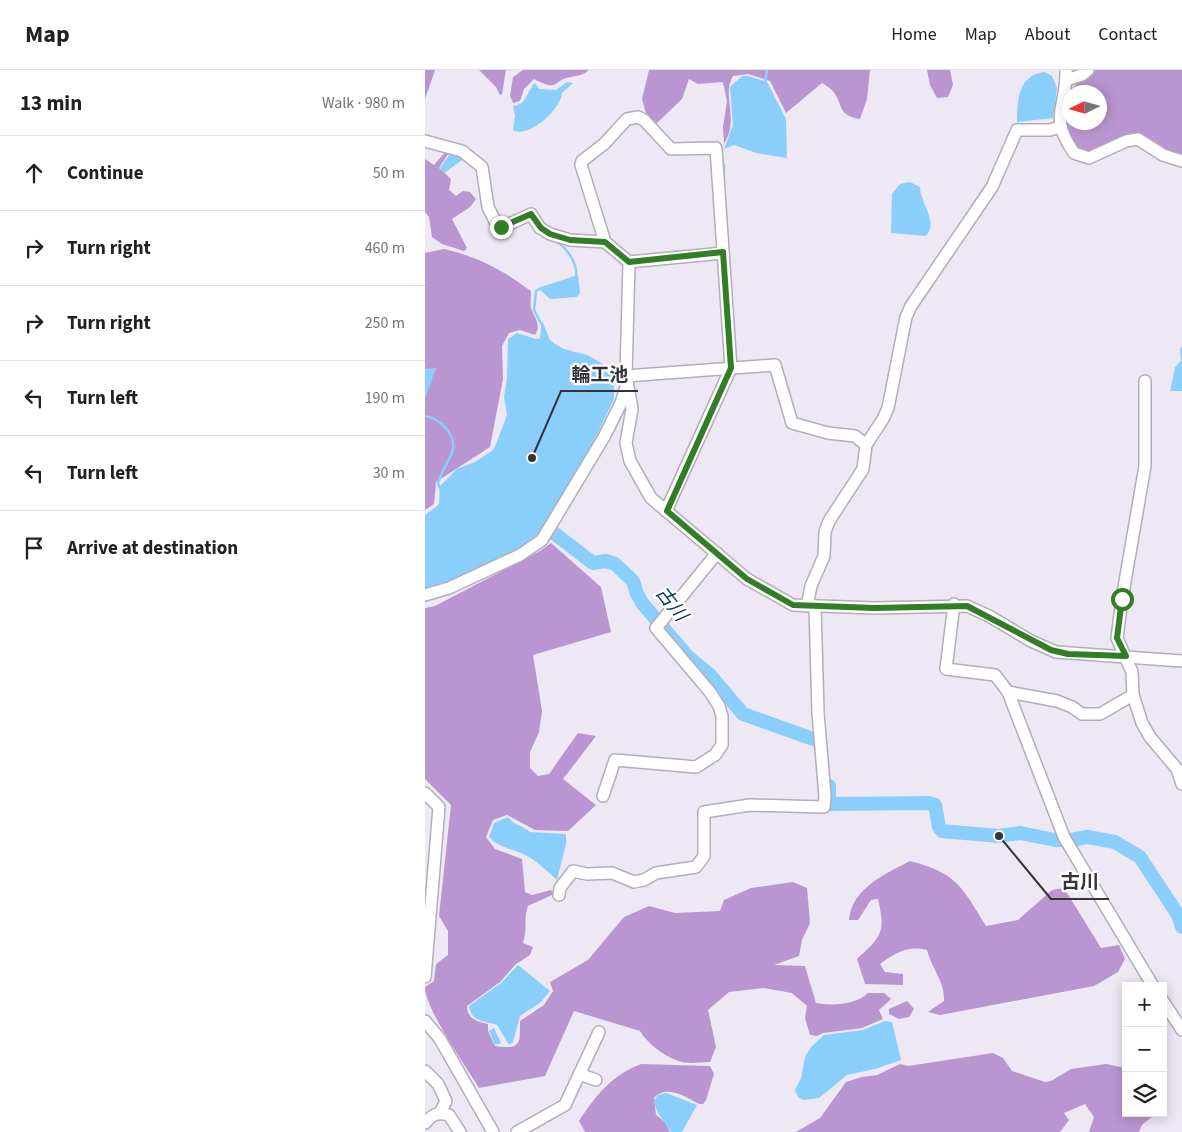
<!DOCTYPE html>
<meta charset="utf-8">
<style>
body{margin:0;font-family:"Source Sans 3","Noto Sans JP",sans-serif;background:#f6f6f6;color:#202124}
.controls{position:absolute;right:15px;bottom:15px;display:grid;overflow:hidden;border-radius:0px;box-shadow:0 2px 12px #0003}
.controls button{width:45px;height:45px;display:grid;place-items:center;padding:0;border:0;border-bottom:1px solid #e0e0e0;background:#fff;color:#202124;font:25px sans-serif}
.compass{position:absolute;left:637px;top:15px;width:45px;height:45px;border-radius:50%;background:#fff;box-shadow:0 2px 12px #0003;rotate:265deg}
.stop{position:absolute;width:15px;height:15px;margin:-11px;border:4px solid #317e27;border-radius:50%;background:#fff}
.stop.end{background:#317e27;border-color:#fff;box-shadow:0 1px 5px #0008}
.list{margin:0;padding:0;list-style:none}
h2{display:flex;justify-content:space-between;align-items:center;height:65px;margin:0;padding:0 20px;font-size:21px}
h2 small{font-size:16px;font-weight:400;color:#757577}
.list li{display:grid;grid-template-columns:32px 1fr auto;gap:15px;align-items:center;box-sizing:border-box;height:75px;padding:0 20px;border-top:1px solid #e0e0e0}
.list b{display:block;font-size:19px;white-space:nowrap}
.list em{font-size:16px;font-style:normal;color:#757577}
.icon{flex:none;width:28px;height:28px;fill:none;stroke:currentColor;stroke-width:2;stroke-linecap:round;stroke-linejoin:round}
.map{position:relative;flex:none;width:757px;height:1062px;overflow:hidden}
header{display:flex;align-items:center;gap:30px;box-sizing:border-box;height:70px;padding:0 25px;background:#fff;border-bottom:1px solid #e0e0e0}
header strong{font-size:24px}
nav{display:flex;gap:28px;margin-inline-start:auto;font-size:18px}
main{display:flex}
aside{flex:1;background:#fff}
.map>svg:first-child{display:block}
</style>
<header>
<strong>Map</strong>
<nav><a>Home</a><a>Map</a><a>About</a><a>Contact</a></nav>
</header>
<main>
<aside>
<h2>13 min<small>Walk · 980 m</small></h2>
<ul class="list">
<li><svg class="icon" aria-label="ahead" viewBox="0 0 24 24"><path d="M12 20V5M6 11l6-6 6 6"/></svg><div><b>Continue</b></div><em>50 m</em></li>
<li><svg class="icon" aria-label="right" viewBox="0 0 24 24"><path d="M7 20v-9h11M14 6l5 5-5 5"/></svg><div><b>Turn right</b></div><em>460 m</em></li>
<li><svg class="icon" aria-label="right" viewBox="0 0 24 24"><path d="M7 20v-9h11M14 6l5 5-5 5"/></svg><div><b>Turn right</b></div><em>250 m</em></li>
<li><svg class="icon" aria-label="left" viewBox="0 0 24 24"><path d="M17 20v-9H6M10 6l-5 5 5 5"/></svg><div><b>Turn left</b></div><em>190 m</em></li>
<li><svg class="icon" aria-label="left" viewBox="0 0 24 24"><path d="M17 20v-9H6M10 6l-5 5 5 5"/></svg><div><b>Turn left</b></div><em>30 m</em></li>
<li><svg class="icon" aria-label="arrive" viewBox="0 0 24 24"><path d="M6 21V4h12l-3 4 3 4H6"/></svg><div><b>Arrive at destination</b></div></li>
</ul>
</aside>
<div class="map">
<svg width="757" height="1062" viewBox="0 0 757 1062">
<rect width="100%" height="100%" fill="#eee7f4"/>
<!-- forest -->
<g fill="#b996d2" fill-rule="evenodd">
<polygon points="0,0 10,0 0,29"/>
<polygon points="54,0 81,0 77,24 75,25 71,17"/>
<path d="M98,0H164C157,6 154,5 146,7C126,10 136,23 109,9L99,19L95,31L88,33L85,26L88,7Z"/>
<path d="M224,0H445L442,29L435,49C411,45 419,34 407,20C404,17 400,15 397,13L361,43L345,11L323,4L308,6C296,26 315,48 299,74L298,57L302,31L298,12L273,14L264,9L257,29L232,53L222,47L217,29Z"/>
<polygon points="502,0 525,0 528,15 523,27 512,28 505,15"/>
<path d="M669,0H757V87L741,81L722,70L660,84L650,78L640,59L638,47L645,20ZM644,22H674V52H644Z"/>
<polygon points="22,80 25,81 14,98 26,109 24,120 31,126 38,121 45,122 51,129 45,137 27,149 42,178 39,181 17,174 7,167 4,147 0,142 0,89 9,95"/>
<path d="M19,179C54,187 77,200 106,221C106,226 105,233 106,238C109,248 117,254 110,265L95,260L84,263L77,276L78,309L65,377L11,412L9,434L0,440V183Z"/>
<path d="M126,473L176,517L186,562L108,585L117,641L114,662L105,682V698L113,706L124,704L153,663L171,666L138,709L171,735L143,761L110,760L82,745L68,750L61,767L70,779L97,789L100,822L107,825L126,820L129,824L103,836C98,850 103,857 98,873L108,877L105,885L91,894L75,912L42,936C42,949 53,952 63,954V961L70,976C97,980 95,973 95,951L119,935L128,921L125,912L163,890L199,847L224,836L250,843L295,841L299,830L326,818L368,812L382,818L385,853L377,870L374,886L349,895L380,896L391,933C407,936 431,935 443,923H459L466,929L454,940L458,949L437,958L398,963L392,966L385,965L380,948L382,936L367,923L339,918L304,922L283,940L291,977L285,992C276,992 265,994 257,992C241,988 223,974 215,961L149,941L120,1006L54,1018C41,996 0,939 0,917L9,911L11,894L23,885V861L14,846L26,735L0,709V538L10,536L115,481Z"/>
<path d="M485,791C533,803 537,818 561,856L593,850L627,820L639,818L676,878L694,875L700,889L693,902L669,916L515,945L503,942L519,931C520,911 507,900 502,880C483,875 470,883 455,894L460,902L478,904V915L440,914L432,889C456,867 461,863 453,829L446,830L433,850H424C427,818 460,804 485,791Z"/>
<polygon points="482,931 489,939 484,947 474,949 464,944 464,939"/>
<polygon points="568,983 578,988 587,1001 620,1012 626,1011 646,999 681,994 701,998 701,1043 729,1045 717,1055 714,1062 664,1062 669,1047 660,1034 639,1043 644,1050 635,1062 371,1062 395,1048 421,1012 437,1007 452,1005 475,994 483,996"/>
<path d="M216,994L285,996L289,1004L281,1030L278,1034H274C261,1027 241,1014 229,1028L231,1045L240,1052L245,1062H160L154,1051C171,1025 187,1005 216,994Z"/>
</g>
<!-- water -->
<g fill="#8acffb">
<path d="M620,2L627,6L632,18L628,48L592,52C592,30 593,5 620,2Z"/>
<polygon points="317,6 323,6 342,12 361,49 362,88 331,83 309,75 299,79 308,55 305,17"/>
<path d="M142,12L148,13L137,23C136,39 104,69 88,60L90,46L88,36C101,36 102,21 110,13L114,19L131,20Z"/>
<polygon points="27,81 37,84 37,90 19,103 15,98"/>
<path d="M485,112L495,117C495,133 514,152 501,166L466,163L467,124L475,114Z"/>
<polygon points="153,205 155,223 152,227 125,229 113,218"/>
<path d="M117,251L125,270L130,274L139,279L162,285L189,300V329L167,375L111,470L30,511L0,520V445C19,431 13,438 15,416L32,399L50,392L68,380L71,374L82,345L79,327L82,307L83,269L92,263L111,269L115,268Z"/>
<polygon points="757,276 757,321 745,321 750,297 756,291 755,279"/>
<polygon points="11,298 0,329 0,299"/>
<path d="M83,747C90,756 97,755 105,762L141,764V774L132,810C121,800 110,789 96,783C83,778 74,777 64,767L69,753Z"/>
<path d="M93,895L125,921L116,932L95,946L88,972L84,975L72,955C60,951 46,952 44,936L76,913Z"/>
<polygon points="460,951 467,952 476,990 450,999 422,1005 394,1028 378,1030 373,1027 370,1020 376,1008 380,987 386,977 399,965 438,960"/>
<polygon points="69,958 76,973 70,975 64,961"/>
<path d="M241,1023L272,1035L257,1062H246C240,1051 230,1043 229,1030L233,1025Z"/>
</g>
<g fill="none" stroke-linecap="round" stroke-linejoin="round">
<!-- stream -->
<g stroke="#8acffb" stroke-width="2.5">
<polyline points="340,13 342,0"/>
<polyline points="298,108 299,95"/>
<polyline points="300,141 302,155"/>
<path d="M130,171C142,177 153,194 151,207"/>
<polyline points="116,218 111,221 109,240 118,257"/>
<path d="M0,346C8,347 14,351 20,357C40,380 18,391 13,414L16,420"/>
</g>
<!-- river -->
<g stroke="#8acffb" stroke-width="14">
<polyline points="121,457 168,493 181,491 190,494 208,511 212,524 218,534 263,587 285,605 318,644 391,670"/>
<polyline points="404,716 404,734 503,733 510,735 514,757 517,761 574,766 595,763 630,770 646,770 662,767 690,772 715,787 753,845 757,857"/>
</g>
<defs>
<g id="minor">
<path d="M641,0C642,38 623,46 649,83L664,88L701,71L713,69L738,85L757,91"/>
<polyline points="641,10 657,5 663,0"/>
<polyline points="0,71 37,81 57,97 63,137 72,155 78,157 106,144 115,158 125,164 145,170 180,172 204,192 201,306 207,339 201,373 205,391 226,428 322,509 368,535 449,538 542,536 564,546 606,571 631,582 757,591"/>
<polyline points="180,172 156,95 157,91 179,74 202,49 213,47 219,50 246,79 291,78 306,298 241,441"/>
<polyline points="204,192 298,183"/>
<polyline points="201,306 350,295 367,353 403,363 430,366 441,375"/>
<polyline points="720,311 720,396 697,529 692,568 707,602 708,625 717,653 725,667 752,699 757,714"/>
<polyline points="0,525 24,518 95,485 117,470 179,367 196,333 202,314"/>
<polyline points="529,534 521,599 570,605 583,622 639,767 728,916"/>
<polyline points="382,536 386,516 399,486 400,462 404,451 438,399 441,375 458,349 463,338 481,247 486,236 567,117 592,60 625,60 635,57"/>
<polyline points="583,622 632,631 647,637 657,644 675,644 708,625"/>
<polyline points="0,723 14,737 0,907"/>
<polyline points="178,726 190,690 271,697 290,685 297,675 297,646 294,636 285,622 231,558 292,483"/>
<polyline points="134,825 135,818 148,801 162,804 187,803 209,812 219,810 231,803 271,797 279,786 279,742 325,735 399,737 400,726 393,643 390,536"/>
<polyline points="738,931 757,960"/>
<polyline points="0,951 15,969 68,1062"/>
<polyline points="0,1001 13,1014 21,1031 15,1043"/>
<polyline points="154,1004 171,1010"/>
<path d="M0,1053C8,1044 12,1042 24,1045L35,1062"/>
<polyline points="92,1062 140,1035 174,962"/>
</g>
</defs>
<!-- minor casing -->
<use href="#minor" stroke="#b3adb8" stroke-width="14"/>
<!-- minor -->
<use href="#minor" stroke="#fff" stroke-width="11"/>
</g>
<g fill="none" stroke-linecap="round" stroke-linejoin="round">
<!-- route -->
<polyline stroke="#317e27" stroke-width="6" points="76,157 106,144 116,158 125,164 145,170 180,172 204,192 298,182 306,298 242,441 322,509 368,535 449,538 542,536 626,580 643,584 701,586 692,568 697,529"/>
</g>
<g text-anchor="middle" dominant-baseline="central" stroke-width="4.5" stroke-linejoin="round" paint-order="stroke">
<!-- water labels -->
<g font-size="19" font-style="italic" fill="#003955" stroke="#fff">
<text transform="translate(246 534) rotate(52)">古川</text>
</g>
</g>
<!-- callouts -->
<path fill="none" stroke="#353338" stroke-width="2" d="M107 388L136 321H213M574 766L626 829H684"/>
<g fill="#353338" stroke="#fff" stroke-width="2">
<circle cx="107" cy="388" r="5"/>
<circle cx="574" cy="766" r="5"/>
</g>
<g font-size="19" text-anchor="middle" font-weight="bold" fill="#353338" stroke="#fff" stroke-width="4.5" stroke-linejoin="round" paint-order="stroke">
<text x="175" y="311">輪工池</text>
<text x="655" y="818">古川</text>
</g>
</svg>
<div class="controls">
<button>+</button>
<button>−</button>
<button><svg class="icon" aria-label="layers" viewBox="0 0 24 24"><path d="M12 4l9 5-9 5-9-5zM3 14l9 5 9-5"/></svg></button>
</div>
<svg class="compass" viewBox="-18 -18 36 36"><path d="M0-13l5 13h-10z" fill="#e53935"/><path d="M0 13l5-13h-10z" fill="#757577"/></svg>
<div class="stop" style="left:697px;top:529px"></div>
<div class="stop end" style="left:76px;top:157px"></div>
</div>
</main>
